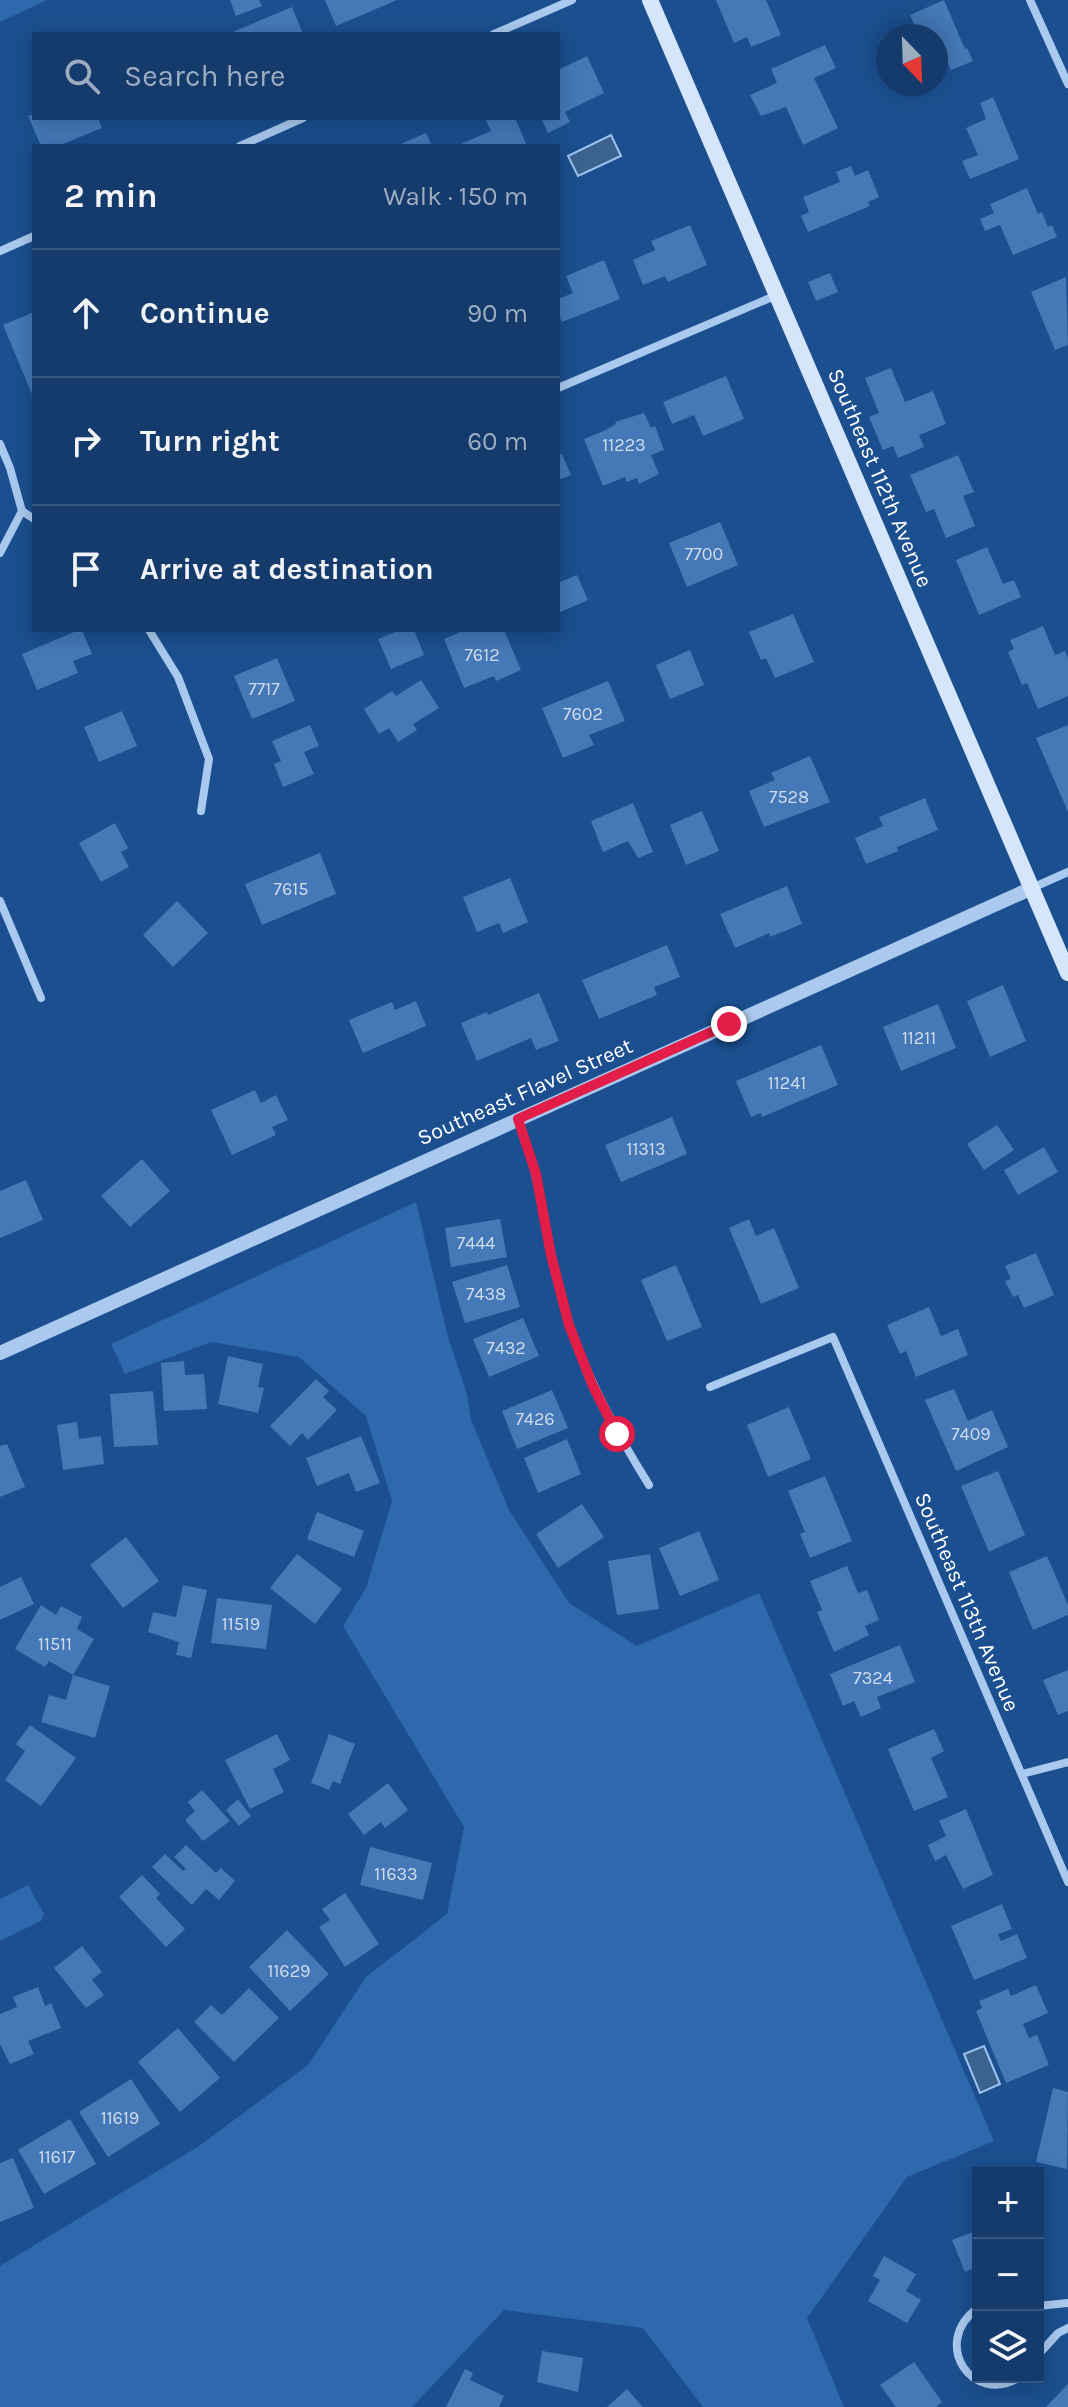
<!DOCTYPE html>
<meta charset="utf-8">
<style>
body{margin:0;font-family:Karla,sans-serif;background:#214673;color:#f1f3f6}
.controls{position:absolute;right:24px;bottom:24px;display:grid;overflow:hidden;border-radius:0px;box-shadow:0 4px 20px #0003}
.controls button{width:72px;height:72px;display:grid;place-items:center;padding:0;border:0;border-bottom:2px solid #33557e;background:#143b6b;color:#f1f3f6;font:40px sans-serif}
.compass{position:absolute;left:876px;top:24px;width:72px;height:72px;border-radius:50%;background:#143b6b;box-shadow:0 4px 20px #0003;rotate:157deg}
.stop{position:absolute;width:24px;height:24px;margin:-18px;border:6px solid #e11d48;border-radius:50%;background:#fff}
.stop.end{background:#e11d48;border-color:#fff;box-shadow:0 2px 8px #0008}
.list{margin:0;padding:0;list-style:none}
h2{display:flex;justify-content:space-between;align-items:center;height:104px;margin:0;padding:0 32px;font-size:34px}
h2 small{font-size:26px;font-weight:400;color:#9dadc1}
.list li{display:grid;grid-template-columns:52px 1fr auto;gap:24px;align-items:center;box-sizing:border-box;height:128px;padding:0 32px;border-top:2px solid #33557e}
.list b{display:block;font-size:30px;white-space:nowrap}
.list em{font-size:26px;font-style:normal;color:#9dadc1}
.icon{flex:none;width:44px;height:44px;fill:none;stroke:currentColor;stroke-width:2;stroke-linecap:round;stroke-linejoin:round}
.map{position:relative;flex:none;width:1068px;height:2407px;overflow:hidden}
.search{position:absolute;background:#143b6b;box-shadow:0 4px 20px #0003;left:32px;top:32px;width:528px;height:88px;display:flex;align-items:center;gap:20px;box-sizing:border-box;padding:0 28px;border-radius:0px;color:#9dadc1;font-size:30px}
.panel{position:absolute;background:#143b6b;box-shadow:0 4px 20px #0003;left:32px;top:144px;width:528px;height:488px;border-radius:0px}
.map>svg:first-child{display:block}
</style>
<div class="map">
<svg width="1068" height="2407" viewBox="0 0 1068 2407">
<rect width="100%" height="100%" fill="#1b4f8f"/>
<!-- green -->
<g fill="#2e69ad">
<polygon points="0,0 47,0 0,22"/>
<polygon points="416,1202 448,1337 467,1394 471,1420 509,1510 569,1603 637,1646 759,1593 994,2141 907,2177 807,2318 844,2407 703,2407 643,2328 504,2310 412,2407 0,2407 0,2266 199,2146 308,2065 366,1977 447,1914 464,1827 343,1626 366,1588 392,1501 366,1416 299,1357 211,1342 125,1374 111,1344"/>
<polygon points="28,1885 44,1914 41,1921 0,1941 0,1899"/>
</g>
<!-- water -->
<g fill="#3c6290" stroke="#9cc4f0" stroke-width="2">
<polygon points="611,135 621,156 578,176 568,156"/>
<polygon points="984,2046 1000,2084 980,2093 964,2054"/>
</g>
<!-- building -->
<g fill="#4478b7">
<polygon points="230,0 259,0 262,6 236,16"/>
<polygon points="325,0 397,0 336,26"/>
<polygon points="716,0 766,0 781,35 751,47 747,37 734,43"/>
<polygon points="944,0 965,49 967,48 973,61 951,70 946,58 936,62 936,36 919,36 910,15"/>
<polygon points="292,7 303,34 228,34"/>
<polygon points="825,45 836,68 814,78 838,128 803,145 786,107 761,116 750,95 777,83 771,69"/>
<polygon points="587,56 604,93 565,112 570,122 548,133 541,118 558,118 558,70"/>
<polygon points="993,97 1019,159 970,179 962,161 978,155 966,128 986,119 980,103"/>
<polygon points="34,114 34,118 98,118 102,128 58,146 41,146 28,116"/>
<polygon points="485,118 515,118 527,146 456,146 491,131"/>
<polygon points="426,133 432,146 396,146"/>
<polygon points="851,166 855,176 868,170 879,197 868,202 870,206 808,232 801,216 809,212 803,197 840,182 836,172"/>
<polygon points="1027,188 1038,214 1042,212 1048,227 1052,225 1057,237 1013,255 1000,225 985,231 980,219 994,213 990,204"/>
<polygon points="690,225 707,265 668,282 665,276 643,285 633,260 655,250 651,241"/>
<polygon points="604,260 620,299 562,322 558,313 558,299 573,293 566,276"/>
<polygon points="830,273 838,292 816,301 808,282"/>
<polygon points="1066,277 1068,345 1055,350 1031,292"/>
<polygon points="34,312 34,399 3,325"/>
<polygon points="891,368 905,402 933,391 946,424 919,435 924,447 898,458 893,446 883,450 869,417 879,413 865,378"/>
<polygon points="726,376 744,419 703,436 694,415 672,424 663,402"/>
<polygon points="644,413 651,428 655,426 664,450 651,455 659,474 639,484 637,478 627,482 625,477 603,486 584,439 606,430 616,424 615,422"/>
<polygon points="562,454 571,475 558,480 558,456"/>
<polygon points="958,455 974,492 963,496 975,526 946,538 934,509 926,512 910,475"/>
<polygon points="720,522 738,565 687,587 669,543"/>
<polygon points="987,547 1003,584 1014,580 1021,597 979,615 956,560"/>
<polygon points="577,575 588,600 558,613 558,583"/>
<polygon points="793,614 814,662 775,678 766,658 761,660 749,632"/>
<polygon points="1043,626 1055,655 1065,651 1068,658 1068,696 1038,709 1027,683 1022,685 1008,652 1014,649 1010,640"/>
<polygon points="79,630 82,630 92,654 73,661 78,673 37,690 22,654"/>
<polygon points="400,630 414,630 424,655 391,669 378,639"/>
<polygon points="465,630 504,630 521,670 496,681 494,676 464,688 444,639"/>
<polygon points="690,650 704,685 670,699 656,665"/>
<polygon points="277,658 295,701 252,719 234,676"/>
<polygon points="421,680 439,708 413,724 417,730 398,742 389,728 379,734 364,709 392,691 396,696"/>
<polygon points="608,681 625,721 589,735 594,745 563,758 542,708"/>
<polygon points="122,711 137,746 99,762 84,727"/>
<polygon points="310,725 319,746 304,752 314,774 283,787 274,764 281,761 272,741"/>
<polygon points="1068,725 1068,812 1036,738"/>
<polygon points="810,756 830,802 764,827 749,791 775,780 771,773"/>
<polygon points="925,798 938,830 897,847 898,851 866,864 855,838 883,826 879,817"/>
<polygon points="633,803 653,852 638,858 628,841 603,852 591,821"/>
<polygon points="702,811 719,851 686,865 670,825"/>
<polygon points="115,823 128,848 121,852 129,867 101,882 79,843"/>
<polygon points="320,853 336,894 262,925 245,884"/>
<polygon points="510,878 528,922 503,933 499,923 477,932 463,897"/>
<polygon points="787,886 802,924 770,937 769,933 735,948 720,914"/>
<polygon points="177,901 208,933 173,967 143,935"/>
<polygon points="667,945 680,977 654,987 657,995 599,1019 582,980"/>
<polygon points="1003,985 1026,1041 990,1057 967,1001"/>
<polygon points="539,993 559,1041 536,1050 531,1038 477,1061 461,1023 487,1012 488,1015"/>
<polygon points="416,1001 426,1026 363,1053 349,1020 392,1002 395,1010"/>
<polygon points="938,1004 956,1048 901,1071 883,1027"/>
<polygon points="821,1045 838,1085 762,1117 761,1113 751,1117 736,1081"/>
<polygon points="255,1090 261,1103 276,1095 288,1120 272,1127 276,1135 232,1155 211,1110"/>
<polygon points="672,1117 687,1154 621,1182 605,1145"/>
<polygon points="997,1125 1014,1150 984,1170 967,1144"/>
<polygon points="1044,1147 1058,1172 1018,1195 1004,1170"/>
<polygon points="142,1159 170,1191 130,1227 101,1196"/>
<polygon points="26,1180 43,1220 0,1238 0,1191"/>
<polygon points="500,1219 507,1257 451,1267 445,1228"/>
<polygon points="749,1219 756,1236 774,1228 799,1288 761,1304 729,1228"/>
<polygon points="1036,1253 1054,1295 1024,1308 1018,1295 1013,1297 1005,1281 1011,1279 1005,1266"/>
<polygon points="507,1265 520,1307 465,1323 452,1282"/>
<polygon points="676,1265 702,1327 667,1341 641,1280"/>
<polygon points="929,1307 941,1336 958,1329 968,1355 916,1377 906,1351 900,1354 887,1325"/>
<polygon points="523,1318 539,1356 489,1377 473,1339"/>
<polygon points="228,1356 263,1364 258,1387 264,1388 258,1413 218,1404"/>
<polygon points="184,1361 185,1375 204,1374 207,1409 164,1411 161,1363"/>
<polygon points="316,1379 329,1391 323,1397 337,1410 308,1440 302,1433 290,1446 270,1426"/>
<polygon points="954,1389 968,1421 992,1410 1008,1447 956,1471 925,1400"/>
<polygon points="552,1390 568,1428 517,1449 502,1411"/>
<polygon points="153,1391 158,1445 114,1447 110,1394"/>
<polygon points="789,1407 811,1459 768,1477 747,1425"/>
<polygon points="77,1422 79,1439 101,1436 104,1464 63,1470 57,1425"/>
<polygon points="361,1436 380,1483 356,1492 349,1473 317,1486 306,1458"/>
<polygon points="567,1439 581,1474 538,1493 524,1458"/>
<polygon points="7,1444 25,1487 0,1497 0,1446"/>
<polygon points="998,1471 1025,1535 989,1552 961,1486"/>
<polygon points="825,1476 852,1541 810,1558 800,1534 805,1532 788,1491"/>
<polygon points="582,1504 604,1537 558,1568 536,1534"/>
<polygon points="317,1512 364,1531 354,1557 307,1539"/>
<polygon points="699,1531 719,1580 680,1596 659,1548"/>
<polygon points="126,1537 159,1581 123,1608 90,1565"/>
<polygon points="297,1554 342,1589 315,1624 270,1588"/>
<polygon points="650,1554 659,1609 617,1615 608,1561"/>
<polygon points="1047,1556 1068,1605 1068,1615 1033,1630 1009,1572"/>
<polygon points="847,1566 858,1593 867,1590 879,1620 865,1626 869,1635 834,1652 817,1612 822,1610 810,1581"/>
<polygon points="21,1577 34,1604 0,1620 0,1587"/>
<polygon points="183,1585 207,1590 191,1658 176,1655 179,1642 148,1632 153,1612 176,1617"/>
<polygon points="217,1598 272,1605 266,1649 211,1643"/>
<polygon points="41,1605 56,1615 61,1606 82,1617 77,1629 94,1639 73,1675 49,1661 45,1667 15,1649"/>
<polygon points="900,1645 915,1682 877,1697 881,1708 861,1717 854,1701 843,1706 830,1674"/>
<polygon points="1068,1670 1068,1711 1058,1715 1043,1680"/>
<polygon points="73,1675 110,1686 95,1738 41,1722 49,1695 66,1700"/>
<polygon points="30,1725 76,1758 41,1806 5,1780 25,1751 16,1744"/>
<polygon points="934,1729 944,1751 931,1758 948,1797 914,1811 888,1749"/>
<polygon points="277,1734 290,1760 273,1769 284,1792 250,1809 225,1760"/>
<polygon points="329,1734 355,1744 340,1784 333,1781 329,1790 311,1783"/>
<polygon points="388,1783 408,1810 385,1828 381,1822 364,1835 348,1814"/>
<polygon points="202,1790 230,1821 203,1841 185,1820 195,1811 188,1802"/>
<polygon points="238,1799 251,1816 239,1826 226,1810"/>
<polygon points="966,1809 993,1875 963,1889 946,1855 935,1861 928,1845 946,1836 939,1821"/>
<polygon points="186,1845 216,1873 221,1868 235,1881 219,1900 206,1889 192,1905 152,1867 165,1854 183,1871 186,1869 174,1857"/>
<polygon points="370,1847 432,1863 423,1900 360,1885"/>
<polygon points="142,1875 160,1894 156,1898 185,1929 166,1947 119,1897"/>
<polygon points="345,1893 379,1944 345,1967 319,1927 330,1920 322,1909"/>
<polygon points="1002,1904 1012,1929 998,1934 1001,1941 1017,1934 1027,1958 974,1980 951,1926"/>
<polygon points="287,1930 329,1974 290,2011 249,1967"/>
<polygon points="82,1946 102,1972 92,1980 104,1995 86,2008 54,1968"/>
<polygon points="1036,1985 1048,2013 1023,2024 1029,2038 1037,2035 1049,2065 1006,2083 976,2011 982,2008 979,2001 1008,1989 1011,1996"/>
<polygon points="38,1987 45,2006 51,2003 61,2028 28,2041 34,2054 10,2064 0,2044 0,2014 17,2007 13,1997"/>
<polygon points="249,1988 279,2018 234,2062 194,2022 211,2005 222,2015"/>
<polygon points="178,2028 220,2078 180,2112 138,2062"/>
<polygon points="131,2079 160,2124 108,2157 79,2112"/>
<polygon points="1053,2088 1068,2092 1067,2169 1036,2162"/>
<polygon points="70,2119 96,2164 44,2194 18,2150"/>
<polygon points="13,2158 34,2208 0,2222 0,2163"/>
<polygon points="978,2230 978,2266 965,2272 952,2240"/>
<polygon points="884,2256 916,2274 906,2291 921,2300 907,2323 868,2301 880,2280 873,2276"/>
<polygon points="542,2351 583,2358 578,2392 537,2382"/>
<polygon points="914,2362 942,2402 936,2407 896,2407 880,2385"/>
<polygon points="465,2369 473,2373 470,2380 504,2396 499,2407 446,2407"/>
<polygon points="1068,2384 1068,2407 1046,2407"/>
<polygon points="627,2389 643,2407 607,2407"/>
</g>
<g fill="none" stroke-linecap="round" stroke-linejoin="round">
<!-- minor -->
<g stroke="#a9c9ee" stroke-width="8">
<polyline points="1030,0 1068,84"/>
<polyline points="494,34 572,0"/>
<polyline points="240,146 303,118"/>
<polyline points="0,251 34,236"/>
<polyline points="558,388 777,295"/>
<polyline points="0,444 10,468 22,511 0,553"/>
<polyline points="22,511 34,519"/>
<polyline points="149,630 178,677 209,759 201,811"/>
<polyline points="1032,888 1068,872"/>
<polyline points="0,901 41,998"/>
<path d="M518,1119C524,1139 532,1158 536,1178C547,1227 554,1278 570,1327C590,1383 617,1434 649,1485"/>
<polyline points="710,1387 833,1337 1068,1882"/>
<polyline points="1022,1774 1068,1762"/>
<polyline points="1038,2306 1068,2303"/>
<path d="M978,2308C930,2342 972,2407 1020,2377"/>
<polyline points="1038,2355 1058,2333 1068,2328"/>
</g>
<!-- tertiary -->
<polyline stroke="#a9c9ee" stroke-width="14" points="0,1353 1032,888"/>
<!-- secondary -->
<polyline stroke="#d6e6fa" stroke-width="16" points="650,0 1068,973"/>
</g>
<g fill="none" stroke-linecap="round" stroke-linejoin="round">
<!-- route -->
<polyline stroke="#e11d48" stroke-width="10" points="617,1434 592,1384 569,1325 551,1255 536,1174 518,1119 729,1024"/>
</g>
<g text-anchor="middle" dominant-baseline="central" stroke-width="8" stroke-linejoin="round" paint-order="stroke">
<!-- number labels -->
<g font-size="18" fill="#d0dded">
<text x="624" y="445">11223</text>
<text x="704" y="554">7700</text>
<text x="482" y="655">7612</text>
<text x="264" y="689">7717</text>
<text x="583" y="714">7602</text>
<text x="789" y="797">7528</text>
<text x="291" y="889">7615</text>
<text x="919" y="1038">11211</text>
<text x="787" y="1083">11241</text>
<text x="646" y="1149">11313</text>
<text x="476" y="1243">7444</text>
<text x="486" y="1294">7438</text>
<text x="506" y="1348">7432</text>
<text x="535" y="1419">7426</text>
<text x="971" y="1434">7409</text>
<text x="241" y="1624">11519</text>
<text x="55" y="1644">11511</text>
<text x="873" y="1678">7324</text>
<text x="396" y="1874">11633</text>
<text x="289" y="1971">11629</text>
<text x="120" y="2118">11619</text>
<text x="57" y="2157">11617</text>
</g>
<!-- street labels -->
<g font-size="22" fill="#fff" stroke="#1b4f8f">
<text transform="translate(880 478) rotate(67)">Southeast 112th Avenue</text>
<text transform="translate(525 1092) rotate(-24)">Southeast Flavel Street</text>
<text transform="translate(967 1602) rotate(67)">Southeast 113th Avenue</text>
</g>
</g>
</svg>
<div class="controls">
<button>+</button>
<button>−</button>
<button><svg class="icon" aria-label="layers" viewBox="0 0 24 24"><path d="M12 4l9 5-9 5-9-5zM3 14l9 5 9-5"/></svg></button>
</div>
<svg class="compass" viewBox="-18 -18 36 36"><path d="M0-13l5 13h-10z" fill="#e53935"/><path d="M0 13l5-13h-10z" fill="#9dadc1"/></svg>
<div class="stop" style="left:617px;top:1434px"></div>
<div class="stop end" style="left:729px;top:1024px"></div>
<div class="search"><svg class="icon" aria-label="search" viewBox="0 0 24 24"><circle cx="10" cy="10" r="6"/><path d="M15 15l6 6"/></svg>Search here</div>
<section class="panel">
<h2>2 min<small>Walk · 150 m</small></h2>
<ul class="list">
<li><svg class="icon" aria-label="ahead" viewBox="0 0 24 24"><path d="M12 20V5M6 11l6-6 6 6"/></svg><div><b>Continue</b></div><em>90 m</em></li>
<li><svg class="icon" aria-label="right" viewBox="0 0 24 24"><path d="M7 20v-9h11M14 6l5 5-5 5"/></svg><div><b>Turn right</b></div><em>60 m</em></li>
<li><svg class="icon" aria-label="arrive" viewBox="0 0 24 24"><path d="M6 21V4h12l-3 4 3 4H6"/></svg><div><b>Arrive at destination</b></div></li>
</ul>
</section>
</div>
